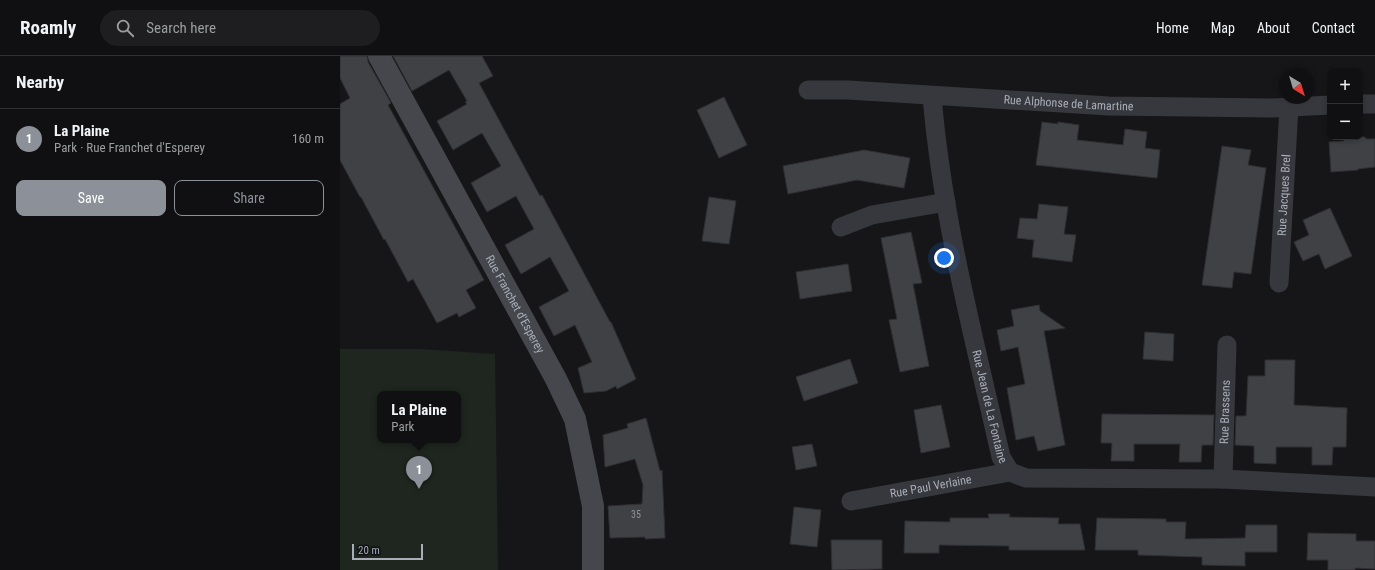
<!DOCTYPE html>
<meta charset="utf-8">
<style>
body{margin:0;font-family:"Roboto Condensed",sans-serif;background:#1e1e20;color:#f1f3f6}
.controls{position:absolute;right:12px;top:12px;display:grid;overflow:hidden;border-radius:8px;box-shadow:0 2px 6px #0003}
.controls button{width:36px;height:36px;display:grid;place-items:center;padding:0;border:0;border-bottom:1px solid #303032;background:#101012;color:#f1f3f6;font:20px sans-serif}
.compass{position:absolute;left:939px;top:12px;width:36px;height:36px;border-radius:50%;background:#101012;box-shadow:0 2px 6px #0003;rotate:142deg}
.scale{position:absolute;left:12px;bottom:10px;width:71px;box-sizing:border-box;padding-left:4px;border:2px solid #a8adb8;border-top:0;font-size:11px;line-height:14px;white-space:nowrap;color:#a8adb8;-webkit-text-stroke:3px #111113;paint-order:stroke}
.you{position:absolute;left:604px;top:202px;width:14px;height:14px;margin:-10px;border:3px solid #fff;border-radius:50%;background:#1a73e8;box-shadow:0 0 0 6px #1a73e833}
.badge{display:grid;place-items:center;width:26px;height:26px;border-radius:50%;background:#8c9099;color:#fff;font-size:13px;font-weight:700}
.pin{position:absolute;translate:-50% -33px;filter:drop-shadow(0 1px 2px #0008)}
.pin::after{content:'';position:absolute;top:21px;width:14px;height:12px;background:inherit;clip-path:polygon(0 0,100% 0,50% 100%)}
.popup{position:absolute;left:37px;top:335px;width:84px;height:52px;box-sizing:border-box;display:grid;place-content:center;border-radius:8px;background:#101012;filter:drop-shadow(0 1px 3px #0005);font-size:13px;white-space:nowrap;color:#9c9d9f}
.popup b{font-size:15px;color:#f1f3f6}
.popup::after{content:'';position:absolute;left:50%;top:100%;margin-left:-8px;border:8px solid transparent;border-top-color:#101012}
.list{margin:0;padding:0;list-style:none}
h2{display:flex;justify-content:space-between;align-items:center;height:52px;margin:0;padding:0 16px;font-size:17px}
h2 small{font-size:13px;font-weight:400;color:#9c9d9f}
.list li{display:grid;grid-template-columns:26px 1fr auto;gap:12px;align-items:center;box-sizing:border-box;height:60px;padding:0 16px;border-top:1px solid #303032}
.list b{display:block;font-size:15px;white-space:nowrap}
.list p{margin:0;font-size:13px;white-space:nowrap;color:#9c9d9f}
.list em{font-size:13px;font-style:normal;color:#9c9d9f}
.actions{display:flex;gap:8px;padding:12px 16px}
.actions a{flex:1;padding:9px 0;border:1px solid #8c9099;border-radius:8px;text-align:center;font-size:14px;color:#8c9099}
.actions .main{background:#8c9099;color:#fff}
.icon{flex:none;width:22px;height:22px;fill:none;stroke:currentColor;stroke-width:2;stroke-linecap:round;stroke-linejoin:round}
.map{position:relative;flex:none;width:1035px;height:514px;overflow:hidden}
header{display:flex;align-items:center;gap:24px;box-sizing:border-box;height:56px;padding:0 20px;background:#101012;border-bottom:1px solid #303032}
header strong{font-size:19px}
nav{display:flex;gap:22px;margin-inline-start:auto;font-size:14px}
.search{width:280px;height:36px;background:#1e1e20;display:flex;align-items:center;gap:10px;box-sizing:border-box;padding:0 14px;border-radius:22px;color:#9c9d9f;font-size:15px}
main{display:flex}
aside{flex:1;background:#101012}
.map>svg:first-child{display:block}
</style>
<header>
<strong>Roamly</strong>
<div class="search"><svg class="icon" aria-label="search" viewBox="0 0 24 24"><circle cx="10" cy="10" r="6"/><path d="M15 15l6 6"/></svg>Search here</div>
<nav><a>Home</a><a>Map</a><a>About</a><a>Contact</a></nav>
</header>
<main>
<aside>
<h2>Nearby<small></small></h2>
<ul class="list">
<li><span class="badge">1</span><div><b>La Plaine</b><p>Park · Rue Franchet d'Esperey</p></div><em>160 m</em></li>
</ul>
<div class="actions"><a class="main">Save</a><a>Share</a></div>
</aside>
<div class="map">
<svg width="1035" height="514" viewBox="0 0 1035 514">
<rect width="100%" height="100%" fill="#161618"/>
<!-- green -->
<path fill="#1e261f" fill-rule="evenodd" d="M0,293H80L155,298L158,514H0ZM40,338H118V384H40Z"/>
<!-- building -->
<g fill="#404145" stroke="#303034">
<polygon points="0,0 27,0 28,6 51,47 48,49 144,224 126,234 136,252 119,261 117,257 97,267 73,223 68,226 45,183 44,184 21,141 20,141 0,104 0,48 10,42 0,22"/>
<polygon points="53,0 142,0 153,20 139,27 200,140 202,139 270,266 271,266 296,323 277,333 276,330 266,335 244,337 238,312 252,306 235,269 214,280 199,251 229,235 210,201 181,218 165,189 194,173 176,140 147,156 131,127 161,110 142,77 113,94 97,65 127,48 125,46 127,45 109,14 72,35"/>
<polygon points="384,41 407,89 379,102 357,54"/>
<polygon points="702,66 718,68 718,66 739,69 737,84 783,89 785,73 807,76 805,92 820,94 817,122 696,109"/>
<polygon points="1004,81 1025,81 1026,83 1035,83 1035,111 1018,113 1018,114 991,116 989,86 1004,85"/>
<polygon points="882,90 911,94 908,109 926,112 911,218 894,216 892,232 862,229"/>
<polygon points="524,94 570,102 564,132 517,124 448,138 443,110"/>
<polygon points="369,141 396,145 389,188 362,185"/>
<polygon points="699,148 728,151 724,178 736,179 732,206 692,201 694,184 677,182 680,162 697,163"/>
<polygon points="990,152 1012,200 985,213 979,198 963,205 954,186 969,179 963,164"/>
<polygon points="571,176 582,227 573,228 589,310 560,316 549,264 557,263 541,182"/>
<polygon points="508,208 512,235 460,243 456,216"/>
<polygon points="699,249 700,255 725,272 704,275 725,389 698,395 694,380 676,384 667,332 685,328 678,291 661,295 657,274 674,270 671,254"/>
<polygon points="805,276 834,278 833,305 803,303"/>
<polygon points="510,303 518,327 464,345 456,321"/>
<polygon points="925,304 955,304 954,349 1007,352 1006,391 993,391 992,409 972,409 972,391 936,391 936,408 914,407 914,390 895,389 896,360 906,360 908,320 925,320"/>
<polygon points="601,349 610,391 581,397 574,354"/>
<polygon points="762,358 874,359 873,389 862,389 861,406 839,406 840,388 794,388 794,405 771,405 772,387 761,387"/>
<polygon points="306,362 320,415 322,414 325,482 305,483 305,481 270,482 268,450 302,448 303,429 295,403 265,411 263,379 288,372 287,368"/>
<polygon points="472,388 477,410 456,414 452,391"/>
<polygon points="454,451 481,454 477,491 450,488"/>
<polygon points="648,458 670,458 669,461 719,462 718,468 740,468 745,494 669,494 669,490 599,489 599,497 564,497 565,465 610,466 610,462 649,462"/>
<polygon points="757,462 826,463 826,466 846,466 845,483 905,482 906,469 937,469 937,496 905,496 905,510 862,509 862,501 798,499 798,494 755,494"/>
<polygon points="968,477 1016,478 1016,485 1035,485 1035,513 1015,512 1015,514 988,514 988,504 967,504"/>
<polygon points="491,484 542,484 542,513 492,514"/>
</g>
<g fill="none" stroke-linecap="round" stroke-linejoin="round">
<!-- street -->
<g stroke="#37383d" stroke-width="19">
<path id="s1" d="M468,34H508L769,50L933,52L990,49"/>
<path id="s2" d="M592,40C602,162 634,282 661,401L670,416L686,422L883,423L1035,431"/>
<polyline points="1020,48 1035,48"/>
<polyline points="501,171 532,159 606,146"/>
<path id="s3" d="M939,227L949,51"/>
<path id="s4" d="M883,423L887,289"/>
<path id="s5" d="M511,445L670,416"/>
</g>
<!-- secondary -->
<path stroke="#45474d" stroke-width="22" id="s6" d="M39,0L216,323L235,363L253,450V514"/>
</g>
<g text-anchor="middle" dominant-baseline="central" stroke-width="4" stroke-linejoin="round" paint-order="stroke">
<!-- number labels -->
<g font-size="10" fill="#8e929b">
<text x="296" y="458">35</text>
</g>
<!-- street labels -->
<g font-size="12" fill="#a8adb8" stroke="#111113">
<text stroke="none"><textPath href="#s1" startOffset="261">Rue Alphonse de Lamartine</textPath></text>
<text stroke="none"><textPath href="#s3" startOffset="88">Rue Jacques Brel</textPath></text>
<text stroke="none"><textPath href="#s6" startOffset="283">Rue Franchet d'Esperey</textPath></text>
<text stroke="none"><textPath href="#s2" startOffset="316">Rue Jean de La Fontaine</textPath></text>
<text stroke="none"><textPath href="#s4" startOffset="67">Rue Brassens</textPath></text>
<text stroke="none"><textPath href="#s5" startOffset="81">Rue Paul Verlaine</textPath></text>
</g>
</g>
</svg>
<div class="controls">
<button>+</button>
<button>−</button>
</div>
<svg class="compass" viewBox="-18 -18 36 36"><path d="M0-13l5 13h-10z" fill="#e53935"/><path d="M0 13l5-13h-10z" fill="#9c9d9f"/></svg>
<div class="scale">20 m</div>
<div class="you"></div>
<div class="pin badge" style="left:79px;top:433px">1</div>
<div class="popup"><b>La Plaine</b>Park</div>
</div>
</main>
